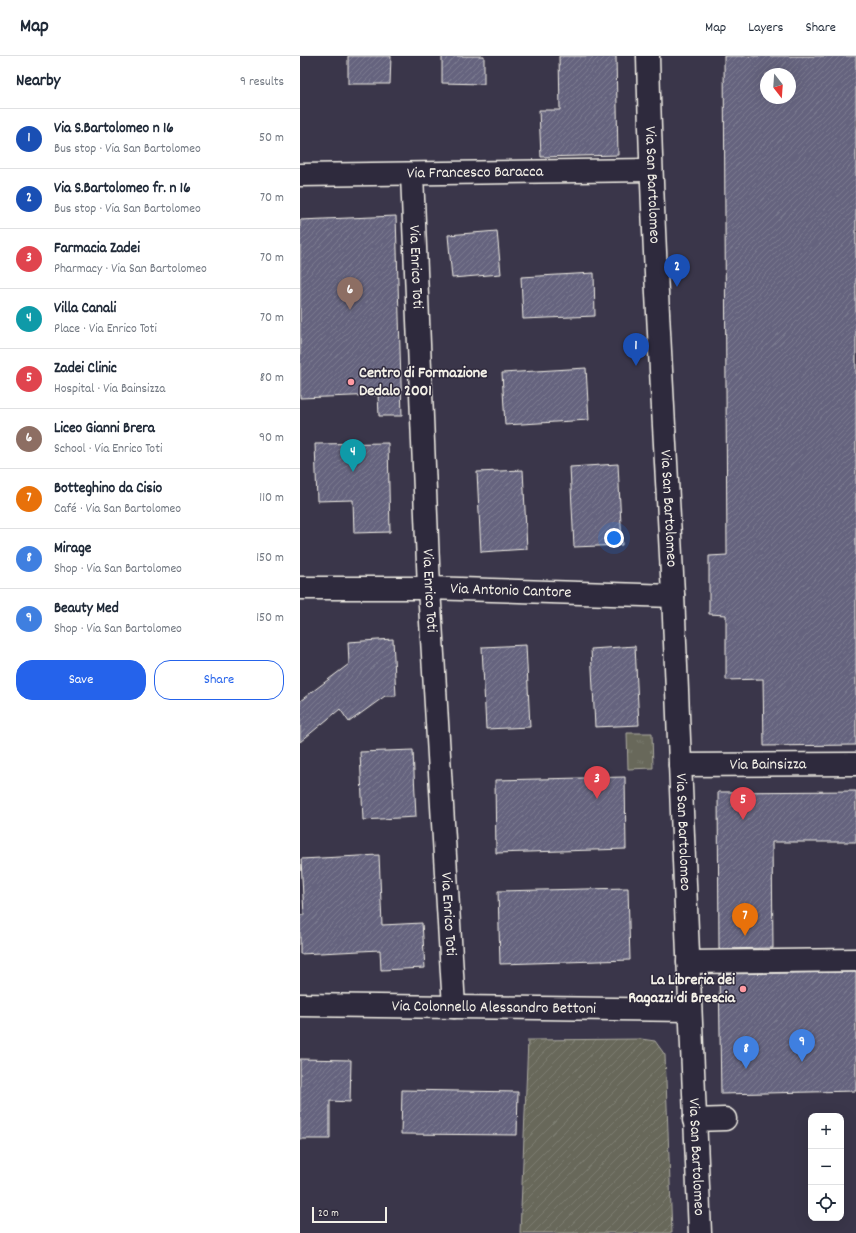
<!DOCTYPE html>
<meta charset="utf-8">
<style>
body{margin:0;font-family:Dekko,sans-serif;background:#f2f2f3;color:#1f2937}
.controls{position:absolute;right:12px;bottom:12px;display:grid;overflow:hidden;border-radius:8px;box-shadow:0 4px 16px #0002}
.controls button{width:36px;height:36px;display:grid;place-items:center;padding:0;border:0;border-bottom:1px solid #e0e1e3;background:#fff;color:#1f2937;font:20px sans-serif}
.compass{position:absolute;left:460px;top:12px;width:36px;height:36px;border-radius:50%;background:#fff;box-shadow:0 4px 16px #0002;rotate:163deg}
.scale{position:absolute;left:12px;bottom:10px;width:75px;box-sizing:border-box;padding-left:4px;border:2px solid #f4f1e8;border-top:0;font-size:11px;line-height:14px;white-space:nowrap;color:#f4f1e8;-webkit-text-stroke:3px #2f2a3d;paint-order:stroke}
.you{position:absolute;left:314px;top:482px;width:14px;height:14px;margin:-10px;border:3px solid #fff;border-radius:50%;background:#1a73e8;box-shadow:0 0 0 6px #1a73e833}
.badge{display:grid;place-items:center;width:26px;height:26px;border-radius:50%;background:#2563eb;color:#fff;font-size:13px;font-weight:700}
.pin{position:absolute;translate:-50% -33px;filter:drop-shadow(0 1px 2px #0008)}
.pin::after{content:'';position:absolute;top:21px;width:14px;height:12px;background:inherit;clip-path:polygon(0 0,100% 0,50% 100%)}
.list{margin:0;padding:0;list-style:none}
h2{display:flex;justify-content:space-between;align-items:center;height:52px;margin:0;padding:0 16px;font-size:17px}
h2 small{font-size:13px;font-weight:400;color:#747a83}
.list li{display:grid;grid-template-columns:26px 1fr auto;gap:12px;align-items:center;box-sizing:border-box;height:60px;padding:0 16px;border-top:1px solid #e0e1e3}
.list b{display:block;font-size:15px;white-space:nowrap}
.list p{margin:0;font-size:13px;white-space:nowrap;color:#747a83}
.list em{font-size:13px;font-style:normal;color:#747a83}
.actions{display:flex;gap:8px;padding:12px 16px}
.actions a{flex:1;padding:9px 0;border:1px solid #2563eb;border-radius:16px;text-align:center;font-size:14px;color:#2563eb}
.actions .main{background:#2563eb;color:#fff}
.icon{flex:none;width:22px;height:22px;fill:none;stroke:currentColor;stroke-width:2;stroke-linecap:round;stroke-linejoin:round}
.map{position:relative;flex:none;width:556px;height:1177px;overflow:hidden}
header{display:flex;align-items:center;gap:24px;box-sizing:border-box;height:56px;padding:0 20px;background:#fff;border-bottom:1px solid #e0e1e3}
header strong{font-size:19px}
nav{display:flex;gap:22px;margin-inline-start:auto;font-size:14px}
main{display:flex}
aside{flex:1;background:#fff}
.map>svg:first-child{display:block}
</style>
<header>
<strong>Map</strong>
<nav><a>Map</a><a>Layers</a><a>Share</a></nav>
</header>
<main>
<aside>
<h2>Nearby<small>9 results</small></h2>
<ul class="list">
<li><span class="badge" style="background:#1a4fb4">1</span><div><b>Via S.Bartolomeo n 16</b><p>Bus stop · Via San Bartolomeo</p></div><em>50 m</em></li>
<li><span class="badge" style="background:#1a4fb4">2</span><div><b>Via S.Bartolomeo fr. n 16</b><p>Bus stop · Via San Bartolomeo</p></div><em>70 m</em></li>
<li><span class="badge" style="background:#e0444e">3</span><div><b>Farmacia Zadei</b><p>Pharmacy · Via San Bartolomeo</p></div><em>70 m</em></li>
<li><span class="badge" style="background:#0f9aa8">4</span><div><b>Villa Canali</b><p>Place · Via Enrico Toti</p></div><em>70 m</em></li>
<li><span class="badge" style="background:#e0444e">5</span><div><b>Zadei Clinic</b><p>Hospital · Via Bainsizza</p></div><em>80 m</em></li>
<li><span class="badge" style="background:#8d6e63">6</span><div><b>Liceo Gianni Brera</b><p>School · Via Enrico Toti</p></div><em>90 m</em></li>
<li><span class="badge" style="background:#e8710a">7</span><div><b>Botteghino da Cisio</b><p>Café · Via San Bartolomeo</p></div><em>110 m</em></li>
<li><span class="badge" style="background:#3f7fe0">8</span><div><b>Mirage</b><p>Shop · Via San Bartolomeo</p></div><em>150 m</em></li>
<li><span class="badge" style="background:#3f7fe0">9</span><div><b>Beauty Med</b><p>Shop · Via San Bartolomeo</p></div><em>150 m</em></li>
</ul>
<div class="actions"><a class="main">Save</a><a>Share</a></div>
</aside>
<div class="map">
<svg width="556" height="1177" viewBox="0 0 556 1177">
<defs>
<pattern id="park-tufts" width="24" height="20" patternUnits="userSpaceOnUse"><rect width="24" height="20" fill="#67685a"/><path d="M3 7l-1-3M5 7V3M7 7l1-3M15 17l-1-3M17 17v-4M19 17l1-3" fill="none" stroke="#7d7e72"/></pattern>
<pattern id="garden-furrows" width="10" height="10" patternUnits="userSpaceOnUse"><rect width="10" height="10" fill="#67685a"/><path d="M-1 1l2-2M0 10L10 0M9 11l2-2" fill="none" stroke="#7d7e72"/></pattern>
<pattern id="building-hatch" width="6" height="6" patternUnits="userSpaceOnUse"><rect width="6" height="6" fill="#65647e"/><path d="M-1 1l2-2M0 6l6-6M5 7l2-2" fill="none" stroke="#7c7b90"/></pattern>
</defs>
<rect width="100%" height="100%" fill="#3a364a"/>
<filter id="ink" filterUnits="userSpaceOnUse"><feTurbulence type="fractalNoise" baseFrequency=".025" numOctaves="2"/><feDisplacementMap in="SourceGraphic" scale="8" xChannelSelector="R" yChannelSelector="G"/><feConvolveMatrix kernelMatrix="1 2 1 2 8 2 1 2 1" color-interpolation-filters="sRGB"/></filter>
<g filter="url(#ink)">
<!-- park -->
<polygon fill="url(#park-tufts)" stroke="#aeaca1" points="327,677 352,677 353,712 328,713"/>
<!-- garden -->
<polygon fill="url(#garden-furrows)" stroke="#aeaca1" points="341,983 355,985 365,999 372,1177 220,1177 228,984"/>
<!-- building -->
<g fill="url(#building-hatch)" stroke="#f4f1e8" fill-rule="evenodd">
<polygon points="48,0 91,0 90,28 48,28"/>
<polygon points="142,0 184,0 184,28 142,27"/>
<polygon points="259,0 316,0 318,99 241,101 239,54 260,54"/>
<path d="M424,0H556V689L464,690L463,623L426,624V559L409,558V500L427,499ZM466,18H490V42H466Z"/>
<polygon points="96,160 102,360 79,360 78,339 0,342 0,164"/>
<polygon points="197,175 201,218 152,222 148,179"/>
<polygon points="294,217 295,260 223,263 221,221"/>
<polygon points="286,312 289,364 205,369 202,317"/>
<polygon points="88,387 90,476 54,477 53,444 17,445 15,388"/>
<polygon points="318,408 322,489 274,491 270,411"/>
<polygon points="223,414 227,493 181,496 177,416"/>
<polygon points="93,583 96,640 85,640 49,666 40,653 0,686 0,645 49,608 48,586"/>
<polygon points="226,589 230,671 186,673 182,591"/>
<polygon points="335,590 339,669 295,671 291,593"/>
<polygon points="113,694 116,761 63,764 60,696"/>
<polygon points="325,721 326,793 196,797 195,724"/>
<polygon points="556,735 556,786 472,786 473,892 419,893 418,736"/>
<polygon points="79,799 82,869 122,867 125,912 81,914 80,894 0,898 0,859 4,859 1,803"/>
<polygon points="328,832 330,904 200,908 198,835"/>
<polygon points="556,916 556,1035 421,1038 419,918"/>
<polygon points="0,1003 51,1004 50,1046 30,1045 30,1083 0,1083"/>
<polygon points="102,1034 218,1036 217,1079 101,1078"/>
</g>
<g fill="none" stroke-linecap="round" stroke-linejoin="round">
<defs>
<g id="minor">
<path id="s1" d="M348,0C352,180 364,359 373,538C383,751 389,964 400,1177"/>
<path id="s2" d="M112,118L129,532L154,951"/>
<path id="s3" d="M0,119L350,114"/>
<path id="s4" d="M0,532H129L373,540"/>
<path id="s5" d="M380,709L556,708"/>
<polyline points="388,906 556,904"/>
<path id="s6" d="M0,949L389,954"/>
<polyline points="394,1064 425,1063"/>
</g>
</defs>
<!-- minor casing -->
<use href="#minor" stroke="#f4f1e8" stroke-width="25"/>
<!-- minor -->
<use href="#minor" stroke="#2f2a3d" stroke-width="22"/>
</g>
</g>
<!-- markers -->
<g fill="#ff9aa2" stroke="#2f2a3d" stroke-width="1.5">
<circle cx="51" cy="326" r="4"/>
<circle cx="443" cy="933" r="4"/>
</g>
<g text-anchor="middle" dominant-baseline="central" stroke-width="3" stroke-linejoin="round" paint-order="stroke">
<!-- street labels -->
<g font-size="16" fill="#f4f1e8" stroke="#2f2a3d">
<text stroke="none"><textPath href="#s3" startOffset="175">Via Francesco Baracca</textPath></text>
<text stroke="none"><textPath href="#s1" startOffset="129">Via San Bartolomeo</textPath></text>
<text stroke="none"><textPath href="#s2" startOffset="93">Via Enrico Toti</textPath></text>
<text stroke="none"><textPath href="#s1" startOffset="453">Via San Bartolomeo</textPath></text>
<text stroke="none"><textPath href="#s2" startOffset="417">Via Enrico Toti</textPath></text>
<text stroke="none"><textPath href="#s4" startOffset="211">Via Antonio Cantore</textPath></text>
<text stroke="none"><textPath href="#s5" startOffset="88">Via Bainsizza</textPath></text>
<text stroke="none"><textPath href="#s1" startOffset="777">Via San Bartolomeo</textPath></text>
<text stroke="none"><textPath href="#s2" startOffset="741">Via Enrico Toti</textPath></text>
<text stroke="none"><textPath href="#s6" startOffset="194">Via Colonnello Alessandro Bettoni</textPath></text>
<text stroke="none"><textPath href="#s1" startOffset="1102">Via San Bartolomeo</textPath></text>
</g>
<!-- poi labels -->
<g font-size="16" font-weight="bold" fill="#f4f1e8" stroke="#2f2a3d" text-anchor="start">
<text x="59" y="317">Centro di Formazione<tspan x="59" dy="18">Dedalo 2001</tspan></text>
<text x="435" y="924" text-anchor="end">La Libreria dei<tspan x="435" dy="18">Ragazzi di Brescia</tspan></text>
</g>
</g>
</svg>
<div class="controls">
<button>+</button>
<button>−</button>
<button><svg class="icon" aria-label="locate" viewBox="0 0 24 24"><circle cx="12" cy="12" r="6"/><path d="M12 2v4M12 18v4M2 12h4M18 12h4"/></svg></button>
</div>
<svg class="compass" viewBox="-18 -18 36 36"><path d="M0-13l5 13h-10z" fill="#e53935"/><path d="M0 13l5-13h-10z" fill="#747a83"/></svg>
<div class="scale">20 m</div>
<div class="you"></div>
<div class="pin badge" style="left:336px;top:310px;background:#1a4fb4">1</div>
<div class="pin badge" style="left:377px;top:231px;background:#1a4fb4">2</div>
<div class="pin badge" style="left:297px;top:743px;background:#e0444e">3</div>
<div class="pin badge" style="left:53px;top:416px;background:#0f9aa8">4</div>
<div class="pin badge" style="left:443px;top:764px;background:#e0444e">5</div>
<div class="pin badge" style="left:50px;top:254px;background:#8d6e63">6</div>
<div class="pin badge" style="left:445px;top:880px;background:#e8710a">7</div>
<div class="pin badge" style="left:446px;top:1013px;background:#3f7fe0">8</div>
<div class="pin badge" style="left:502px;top:1006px;background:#3f7fe0">9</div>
</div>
</main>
